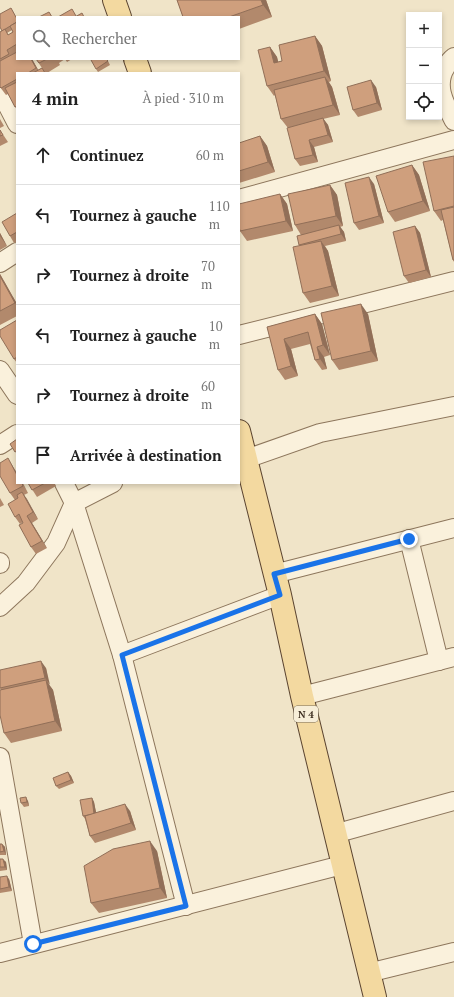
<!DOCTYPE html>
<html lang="fr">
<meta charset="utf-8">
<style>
body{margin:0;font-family:"PT Serif",serif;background:#f6f6f6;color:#222}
.controls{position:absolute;right:12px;top:12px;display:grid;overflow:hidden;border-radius:0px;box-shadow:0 2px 6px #0003}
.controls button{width:36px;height:36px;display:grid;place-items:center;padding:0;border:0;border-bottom:1px solid #e0e0e0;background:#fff;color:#222;font:20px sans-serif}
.stop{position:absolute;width:12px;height:12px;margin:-9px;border:3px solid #1a73e8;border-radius:50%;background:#fff}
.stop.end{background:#1a73e8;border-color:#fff;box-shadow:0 1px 4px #0008}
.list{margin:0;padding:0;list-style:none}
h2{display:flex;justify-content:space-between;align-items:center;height:52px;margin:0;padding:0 16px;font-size:17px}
h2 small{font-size:13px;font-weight:400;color:#767676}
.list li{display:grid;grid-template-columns:26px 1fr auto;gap:12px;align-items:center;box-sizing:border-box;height:60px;padding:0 16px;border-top:1px solid #e0e0e0}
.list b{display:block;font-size:15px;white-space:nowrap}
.list em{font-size:13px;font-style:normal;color:#767676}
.icon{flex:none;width:22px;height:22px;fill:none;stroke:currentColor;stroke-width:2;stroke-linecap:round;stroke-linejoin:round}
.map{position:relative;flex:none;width:454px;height:997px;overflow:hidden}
.search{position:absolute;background:#fff;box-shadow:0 2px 6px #0003;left:16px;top:16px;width:224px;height:44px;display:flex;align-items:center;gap:10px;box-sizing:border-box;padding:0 14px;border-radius:0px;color:#767676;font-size:15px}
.panel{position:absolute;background:#fff;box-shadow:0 2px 6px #0003;left:16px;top:72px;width:224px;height:412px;border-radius:0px}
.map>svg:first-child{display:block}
</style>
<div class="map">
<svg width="454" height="997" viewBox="0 0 454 997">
<rect width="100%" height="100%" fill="#f0e4c8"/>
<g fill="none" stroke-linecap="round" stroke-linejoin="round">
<defs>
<g id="minor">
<path d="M454,57C450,60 448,63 446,67C434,85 445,104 454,121"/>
<polyline points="0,91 17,124"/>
<polyline points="239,199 454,140"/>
<polyline points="0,263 17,252"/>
<polyline points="239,335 454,281"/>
<polyline points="0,370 17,395"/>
<polyline points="0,445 17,434"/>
<polyline points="246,459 320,433 454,406"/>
<polyline points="64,483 74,503 122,655 186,906"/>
<polyline points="409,539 439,661"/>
<polyline points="0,562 0,564"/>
<polyline points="274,574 454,528"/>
<polyline points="0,607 26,583 56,543 74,503 113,483"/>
<polyline points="122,655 280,595"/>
<polyline points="302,696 454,657"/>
<polyline points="0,757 33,944"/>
<polyline points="334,834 454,801"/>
<polyline points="0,953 342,865"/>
<polyline points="368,973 454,952"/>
</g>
<g id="major">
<polyline points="114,0 120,17"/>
<polyline points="135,59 140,73"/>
<polyline points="239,431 280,595 302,696 375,997"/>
</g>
</defs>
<!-- minor casing -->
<use href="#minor" stroke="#8d765c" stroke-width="20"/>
<!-- major casing -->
<use href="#major" stroke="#5b4430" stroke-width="24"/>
<!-- minor -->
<use href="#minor" stroke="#faf1dc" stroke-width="18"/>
<!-- major -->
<use href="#major" stroke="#f3d9a0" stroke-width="22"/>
</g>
<!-- wall -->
<g fill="#b2896c" fill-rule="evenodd">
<polygon points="177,0 266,0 272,17 239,29 239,17 183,17"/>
<path d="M11,8L17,19V59H32L38,70L42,68L36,59H72L67,62L65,59L59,63L60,65L47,73H17V110L8,94L6,95L0,87V32L2,31ZM12,30L13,32L8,35L7,33Z"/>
<polygon points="315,36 322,46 331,81 329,82 332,87 340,115 323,119 328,125 333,142 314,147 318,162 300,166 295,159 288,128 281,119 275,95 274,96 267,86 270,47 277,57 278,62 282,61"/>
<polygon points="107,59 110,65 98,72 96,69"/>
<polygon points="376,87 382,110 358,117 353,110"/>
<polygon points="0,119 4,126 0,128"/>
<polygon points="0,130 8,142 0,146"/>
<polygon points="260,136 267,146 275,172 239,183 239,140 240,143"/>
<polygon points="454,156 454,262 453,260 443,220 441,221 434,211"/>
<polygon points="412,165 419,175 430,211 395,222 388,212"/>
<polygon points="374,184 384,223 359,230 354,223"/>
<polygon points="330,185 337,195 343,226 340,227 344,232 346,241 325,246 328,251 339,296 310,303 303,293 299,245 301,235 295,225"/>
<polygon points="280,194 287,204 293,231 247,241 240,231"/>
<polygon points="17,213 17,242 14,243 10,236"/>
<polygon points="415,226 420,233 431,277 409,283 404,276"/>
<polygon points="0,233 7,246 0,250"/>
<polygon points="0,274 17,304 17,316 0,325"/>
<polygon points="315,314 322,324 330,355 324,357 327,369 322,370 315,360 310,344 291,349 298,376 285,380 278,370 267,327"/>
<polygon points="368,314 378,361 339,370 332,360"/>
<polygon points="17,320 17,363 14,359"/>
<polygon points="12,465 17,483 23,483 28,493 24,495 38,519 32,523 47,548 36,554 31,547 23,523 23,522 20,524 15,517 15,500 10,493"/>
<polygon points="28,483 54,483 56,486 37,497"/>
<polygon points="0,498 4,505 0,507"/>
<polygon points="46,668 49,685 53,690 62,731 11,743 4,733 1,690 0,688"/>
<polygon points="68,772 71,776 74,783 59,789 56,786"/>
<polygon points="92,798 94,802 96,813 130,811 136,830 95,843 90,836 85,819 83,816"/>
<polygon points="28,801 29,806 24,807 21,803"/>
<polygon points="0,844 2,844 5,847 6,855 0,855"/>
<polygon points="157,851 167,898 99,913 91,903"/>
<polygon points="0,859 6,862 7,870 0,871"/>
<polygon points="0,877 9,879 12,891 0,893"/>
</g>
<!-- shaded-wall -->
<g fill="#916f58">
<polygon points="261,0 266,0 272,17 263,5"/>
<polygon points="315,36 322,46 331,81 324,71"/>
<polygon points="270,47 277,57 281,73 274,63"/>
<polygon points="31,59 32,59 40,73 36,68"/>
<polygon points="325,77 332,87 340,115 333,105"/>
<polygon points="371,80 376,87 382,110 377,103"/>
<polygon points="323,118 328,125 333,142 328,135"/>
<polygon points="260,136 267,146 275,172 268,162"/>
<polygon points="309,140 314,147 318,162 313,155"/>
<polygon points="412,165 419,175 430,211 423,201"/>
<polygon points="369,177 374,184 384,223 379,216"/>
<polygon points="330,185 337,195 343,226 336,216"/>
<polygon points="280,194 287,204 293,231 286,221"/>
<polygon points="339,225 344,232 346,241 341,234"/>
<polygon points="415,226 420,233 431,277 426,270"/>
<polygon points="0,233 7,246 0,236"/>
<polygon points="321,241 328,251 339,296 332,286"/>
<polygon points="0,274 17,304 17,306 0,276"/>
<polygon points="361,304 368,314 378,361 371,351"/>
<polygon points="315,314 322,324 330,355 323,345"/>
<polygon points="284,339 291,349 298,376 291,366"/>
<polygon points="317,347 324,357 327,369 320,359"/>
<polygon points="8,458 12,465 17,473 17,475"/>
<polygon points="22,492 27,499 38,519 33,512"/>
<polygon points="27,516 32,523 47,548 42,541"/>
<polygon points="41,661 46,668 50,685 45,678"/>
<polygon points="46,680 53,690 62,731 55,721"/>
<polygon points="68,772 71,776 74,783 71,780"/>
<polygon points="26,797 28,801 29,806 27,802"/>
<polygon points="92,798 94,802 97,817 94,814"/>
<polygon points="125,804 130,811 136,830 131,823"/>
<polygon points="150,841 157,851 167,898 160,888"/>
<polygon points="2,844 5,847 6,855 4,851"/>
<polygon points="3,859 6,862 7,870 5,867"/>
<polygon points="7,876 9,879 12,891 9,887"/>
</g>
<!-- building -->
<g fill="#cf9f7d" stroke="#916f58">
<polygon points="177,0 261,0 263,5 229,17 183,17"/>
<polygon points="11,8 17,19 17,22 2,31 0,27 0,14"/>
<polygon points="72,9 76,16 75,17 58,17"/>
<polygon points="49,12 52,17 39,17"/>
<polygon points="82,13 84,17 75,17"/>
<polygon points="17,22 17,44 7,50 9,54 0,59 0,32 5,29 8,35 13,32 10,26"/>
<polygon points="315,36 324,71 267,86 258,50 270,47 274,63 282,61 279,45"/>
<polygon points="17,52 17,59 31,59 36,68 28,73 17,73 17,79 1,88 0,87 0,61"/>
<polygon points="36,59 47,59 39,63"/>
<polygon points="93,59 106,59 108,61 96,69 91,60"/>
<polygon points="42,68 45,73 33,73"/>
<polygon points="325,77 333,105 281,119 274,90"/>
<polygon points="371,80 377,103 353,110 347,87"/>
<polygon points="17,82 17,106 15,107 5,88"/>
<polygon points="323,118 328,135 309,140 313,155 295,159 287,128"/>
<polygon points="0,130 3,135 0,136"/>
<polygon points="260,136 268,162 239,171 239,143"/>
<polygon points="454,156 454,206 434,211 423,162"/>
<polygon points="412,165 423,201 388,212 376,176"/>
<polygon points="369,177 379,216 354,223 345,183"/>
<polygon points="330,185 336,216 295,225 288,194"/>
<polygon points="280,194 286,221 240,231 239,226 239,204"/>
<polygon points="454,207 454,260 453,260 441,210"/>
<polygon points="17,213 17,232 10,236 2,222"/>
<polygon points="339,225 341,234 299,245 297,236"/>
<polygon points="415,226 426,270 404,276 393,232"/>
<polygon points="321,241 332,286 303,293 293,247"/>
<polygon points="0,276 15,303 0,311"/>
<polygon points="361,304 371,351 332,360 321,313"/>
<polygon points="315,314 323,345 317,347 320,359 315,360 308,332 284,339 291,366 278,370 267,327"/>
<polygon points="17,320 17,357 14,359 0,336 0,330"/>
<polygon points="17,439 17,451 15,452 10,444"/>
<polygon points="8,458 17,475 17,483 22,483 23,486 10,493 0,476 0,463"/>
<polygon points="28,483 45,483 32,490"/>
<polygon points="22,492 33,512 27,516 42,541 31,547 19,525 23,523 19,514 15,517 8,504 18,498 17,495"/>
<polygon points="41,661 45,678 0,688 0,670"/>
<polygon points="46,680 55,721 4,733 0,715 0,690"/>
<polygon points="68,772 71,780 56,786 53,778"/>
<polygon points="26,797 27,802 21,803 20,798"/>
<polygon points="92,798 94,814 83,816 80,800"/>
<polygon points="125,804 131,823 90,836 85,816"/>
<polygon points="150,841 160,888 91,903 84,866 113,849"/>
<polygon points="0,844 2,844 4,851 0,852"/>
<polygon points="0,859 3,859 5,867 0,867"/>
<polygon points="7,876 9,887 0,889 0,877"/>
</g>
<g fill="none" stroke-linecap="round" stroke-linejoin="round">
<!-- route -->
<polyline stroke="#1a73e8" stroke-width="5" points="33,944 186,906 122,655 280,595 274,574 409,539"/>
</g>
<g text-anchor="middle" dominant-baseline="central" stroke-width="3" stroke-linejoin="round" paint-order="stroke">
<!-- shield labels -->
<rect fill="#f7eed8" stroke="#756857" stroke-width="1" x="294" y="706" width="24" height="16" rx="3"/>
<g font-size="10" font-weight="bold" fill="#3d2e20">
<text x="306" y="714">N 4</text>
</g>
</g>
</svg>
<div class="controls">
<button>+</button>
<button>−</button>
<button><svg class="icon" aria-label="locate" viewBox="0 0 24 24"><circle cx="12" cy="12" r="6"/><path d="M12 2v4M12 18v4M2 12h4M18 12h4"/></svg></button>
</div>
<div class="stop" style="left:33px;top:944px"></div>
<div class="stop end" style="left:409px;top:539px"></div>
<div class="search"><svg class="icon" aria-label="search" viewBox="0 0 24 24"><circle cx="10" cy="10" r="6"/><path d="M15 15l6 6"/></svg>Rechercher</div>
<section class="panel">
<h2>4 min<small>À pied · 310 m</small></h2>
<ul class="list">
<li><svg class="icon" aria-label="ahead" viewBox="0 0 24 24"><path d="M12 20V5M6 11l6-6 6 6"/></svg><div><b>Continuez</b></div><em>60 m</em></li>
<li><svg class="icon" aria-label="left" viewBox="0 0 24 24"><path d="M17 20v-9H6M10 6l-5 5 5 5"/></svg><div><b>Tournez à gauche</b></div><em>110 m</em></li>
<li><svg class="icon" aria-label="right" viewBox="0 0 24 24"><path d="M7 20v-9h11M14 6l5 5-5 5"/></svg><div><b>Tournez à droite</b></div><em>70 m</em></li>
<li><svg class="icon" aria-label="left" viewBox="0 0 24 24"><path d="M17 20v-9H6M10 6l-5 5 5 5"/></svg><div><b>Tournez à gauche</b></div><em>10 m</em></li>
<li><svg class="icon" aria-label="right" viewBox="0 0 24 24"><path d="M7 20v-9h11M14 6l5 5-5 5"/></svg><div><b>Tournez à droite</b></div><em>60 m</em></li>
<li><svg class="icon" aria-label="arrive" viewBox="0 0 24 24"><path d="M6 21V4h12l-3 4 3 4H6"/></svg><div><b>Arrivée à destination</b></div></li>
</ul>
</section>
</div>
